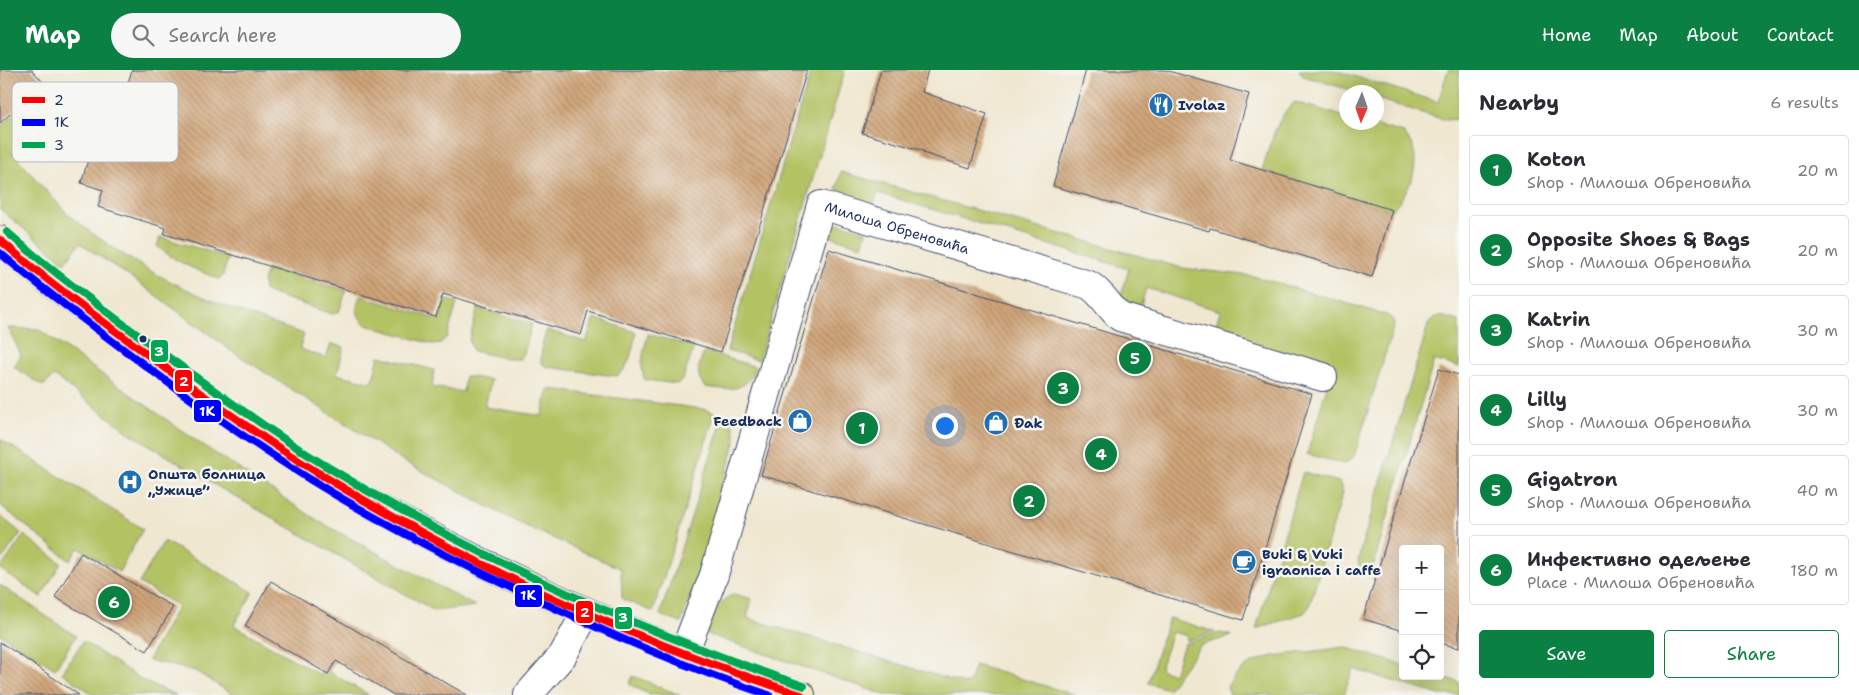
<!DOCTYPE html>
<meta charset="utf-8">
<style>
body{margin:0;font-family:"Shantell Sans",sans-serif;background:#f7f7f7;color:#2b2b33}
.controls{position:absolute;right:15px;bottom:15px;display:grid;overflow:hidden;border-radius:5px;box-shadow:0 5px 20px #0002}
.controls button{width:45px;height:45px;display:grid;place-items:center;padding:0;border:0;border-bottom:1px solid #e1e1e2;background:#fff;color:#2b2b33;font:25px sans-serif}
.compass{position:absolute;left:1339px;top:15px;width:45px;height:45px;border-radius:50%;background:#fff;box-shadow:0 5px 20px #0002;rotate:182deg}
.you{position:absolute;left:944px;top:355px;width:18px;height:18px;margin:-12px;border:4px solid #fff;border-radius:50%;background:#1a73e8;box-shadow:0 0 0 8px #1a73e833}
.badge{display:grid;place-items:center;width:32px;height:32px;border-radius:50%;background:#0b8043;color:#fff;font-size:16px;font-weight:700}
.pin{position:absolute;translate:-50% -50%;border:2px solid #fff;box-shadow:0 1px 5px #0006}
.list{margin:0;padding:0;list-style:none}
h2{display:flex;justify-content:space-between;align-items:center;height:65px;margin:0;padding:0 20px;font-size:21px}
h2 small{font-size:16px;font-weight:400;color:#7c7c81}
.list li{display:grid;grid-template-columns:32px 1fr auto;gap:15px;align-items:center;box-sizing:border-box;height:70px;margin:0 10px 10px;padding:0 10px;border:1px solid #e1e1e2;border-radius:5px}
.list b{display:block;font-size:19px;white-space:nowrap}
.list p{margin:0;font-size:16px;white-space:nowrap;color:#7c7c81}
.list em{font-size:16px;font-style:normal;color:#7c7c81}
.actions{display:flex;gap:10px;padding:15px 20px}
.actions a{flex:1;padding:11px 0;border:1px solid #0b8043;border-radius:5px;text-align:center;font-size:18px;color:#0b8043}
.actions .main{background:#0b8043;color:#fff}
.icon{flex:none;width:28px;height:28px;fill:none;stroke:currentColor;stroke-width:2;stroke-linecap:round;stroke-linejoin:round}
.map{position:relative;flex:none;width:1459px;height:625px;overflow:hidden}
header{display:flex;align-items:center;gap:30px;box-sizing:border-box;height:70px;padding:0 25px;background:#0b8043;color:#fff}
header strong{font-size:24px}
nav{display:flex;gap:28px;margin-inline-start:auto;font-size:18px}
.search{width:350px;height:45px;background:#f7f7f7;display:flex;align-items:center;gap:12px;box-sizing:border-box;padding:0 18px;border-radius:28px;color:#7c7c81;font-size:19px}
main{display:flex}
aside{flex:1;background:#fff}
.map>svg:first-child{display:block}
</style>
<header>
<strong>Map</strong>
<div class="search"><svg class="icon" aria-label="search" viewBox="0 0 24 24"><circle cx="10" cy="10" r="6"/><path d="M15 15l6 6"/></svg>Search here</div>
<nav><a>Home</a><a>Map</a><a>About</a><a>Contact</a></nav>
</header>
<main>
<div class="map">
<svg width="1459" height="625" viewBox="0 0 1459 625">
<defs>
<pattern id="building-back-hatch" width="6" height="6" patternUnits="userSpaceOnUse" patternTransform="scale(1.25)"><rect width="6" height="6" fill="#d0a579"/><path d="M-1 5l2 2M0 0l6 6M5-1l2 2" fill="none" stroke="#a88766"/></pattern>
</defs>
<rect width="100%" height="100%" fill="#f6f6f2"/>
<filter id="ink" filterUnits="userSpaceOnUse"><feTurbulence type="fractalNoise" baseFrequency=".02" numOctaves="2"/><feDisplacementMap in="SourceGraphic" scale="10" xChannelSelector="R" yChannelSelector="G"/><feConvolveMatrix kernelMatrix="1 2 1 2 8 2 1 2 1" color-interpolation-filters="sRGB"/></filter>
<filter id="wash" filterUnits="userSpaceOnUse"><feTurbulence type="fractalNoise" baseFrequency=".0096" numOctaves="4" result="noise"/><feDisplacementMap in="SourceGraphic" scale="20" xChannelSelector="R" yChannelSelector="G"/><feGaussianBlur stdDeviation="1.12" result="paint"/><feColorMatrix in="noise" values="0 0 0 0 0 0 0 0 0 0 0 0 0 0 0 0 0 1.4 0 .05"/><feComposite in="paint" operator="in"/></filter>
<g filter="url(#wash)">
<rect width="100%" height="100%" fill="#f0e7d0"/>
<!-- grass -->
<g fill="#b3c264" stroke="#677861">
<polygon points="811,0 845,0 759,290 727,281"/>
<polygon points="1299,0 1334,0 1438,32 1448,0 1459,0 1459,49 1445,50 1377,29 1376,22 1357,22 1303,6"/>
<path d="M1295,32L1346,47V52L1366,53L1404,63C1407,68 1411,73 1413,77C1420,102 1407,123 1392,140L1262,100C1270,77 1275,48 1295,32Z"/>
<path d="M25,35L36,48L35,56L12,82C30,102 48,124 68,144C76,151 86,158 95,165C159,213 228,239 304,264L300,279L326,288L331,274L344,277L337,304L372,313L379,286L434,300L432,317L463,322L465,306L491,310L485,337L542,346L548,319L703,339L715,343L653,542L622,529L621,499L517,452L407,393L233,282L139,213L80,173L65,193L0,139V57Z"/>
<polygon points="841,102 1182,198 1253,206 1387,245 1393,250 1394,255 1355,384 1351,390 1344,394 1307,384 1327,316 1213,264 1220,241 1146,218 1139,242 1118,235 1129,199 878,123 872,138 838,126 836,119"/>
<polygon points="829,153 837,153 866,161 862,176 825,165"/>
<path d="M160,167L228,187L223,206L219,209C198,201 174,191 157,176Z"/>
<polygon points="267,198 346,221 339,242 332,244 269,223 264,220 263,212"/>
<path d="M360,226L439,250L445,229L457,233L447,267L441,273L432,274L366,255C356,246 355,238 360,226Z"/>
<polygon points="478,238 532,254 524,284 520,289 509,289 473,281 469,270"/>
<polygon points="1441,246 1459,251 1459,297 1434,290 1370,507 1361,502 1358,491 1361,478 1428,255 1433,248"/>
<path d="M594,248L636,262C633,276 630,300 616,306L547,297L541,293L542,275L547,260L586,272Z"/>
<polygon points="8,258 38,259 198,372 320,452 475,536 435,541 215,415 128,362 54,306 43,316 14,297 21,285"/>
<path d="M648,264L694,277L683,309L677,314L645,310C638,295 645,279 648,264Z"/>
<path d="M705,281L756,297C746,323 728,320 705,317C695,306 698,294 705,281Z"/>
<polygon points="723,347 733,354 736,369 700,500 681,553 660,545"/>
<polygon points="0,369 143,459 119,502 78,478 70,491 0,435"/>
<polygon points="1303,402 1339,412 1343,422 1309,537 1304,543 1256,559"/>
<polygon points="0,446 21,463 0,492"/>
<polygon points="24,465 61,493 41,527 0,499"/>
<polygon points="164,471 253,522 234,555 320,605 324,599 369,625 234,625 195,601 148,590 178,536 139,513"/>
<polygon points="0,515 76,566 55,599 0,564"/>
<path d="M734,524L752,529L747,548L968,615L975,595L1076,625H885L707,564C714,545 714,533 734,524Z"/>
<polygon points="1169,548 1215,562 1186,571 1187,566 1172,562 1160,599 1174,604 1184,574 1220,563 1232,566 1201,575 1168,619 1148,613"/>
<polygon points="83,571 145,612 176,625 94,625 62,603"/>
<path d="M1344,577L1403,595V606H1440L1459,612V625H1440L1353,599L1344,625H1230L1227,617C1246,586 1273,586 1305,582C1318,581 1331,579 1344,577Z"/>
<polygon points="633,606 680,625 650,625 629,614"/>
</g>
<g id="blocks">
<!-- building -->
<g fill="url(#building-back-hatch)">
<polygon points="0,0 32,0 45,14 0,53"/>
<polygon points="132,0 807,0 721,282 588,241 581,265 443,224 436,247 164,164 166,158 98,137 103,120 81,113 106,31 121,35"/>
<polygon points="881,0 928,0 922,22 987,44 970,98 923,83 924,81 862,63"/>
<polygon points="1086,0 1165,0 1249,24 1230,90 1392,140 1372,207 1210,158 1209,161 1053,116"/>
<polygon points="829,179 1312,324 1243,550 761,405"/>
<polygon points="1439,299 1459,305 1459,578 1440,573 1440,479 1403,479 1403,561 1363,549"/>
<polygon points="81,483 173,537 147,581 55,527"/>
<polygon points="271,511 467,625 394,625 336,591 328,604 245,556"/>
<polygon points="0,572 79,625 0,625"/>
</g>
</g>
</g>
<g filter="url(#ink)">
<use href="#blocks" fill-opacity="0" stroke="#3b4b6f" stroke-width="1"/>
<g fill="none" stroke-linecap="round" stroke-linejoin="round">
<defs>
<g id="street">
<path id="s1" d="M684,583L714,505L821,135L1089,215C1102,223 1109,237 1120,247L1323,307"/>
<polyline points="528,625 563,585 586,542"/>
</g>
<path id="secondary" d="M0,170C42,207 87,240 132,273C211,333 293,391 380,439C489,499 601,552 718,596C745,607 774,616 801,625"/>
</defs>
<!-- street casing -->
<use href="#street" stroke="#3b4b6f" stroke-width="30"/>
<!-- secondary casing -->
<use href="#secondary" stroke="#3b4b6f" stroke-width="30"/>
<!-- street -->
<use href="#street" stroke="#fff" stroke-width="28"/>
<!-- secondary -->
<use href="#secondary" stroke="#f8e8c3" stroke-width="28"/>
<defs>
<path id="bus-1" d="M0,170C42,207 87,240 132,273C192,318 252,362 315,401C466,494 633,570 801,625"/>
<path id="bus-2" d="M0,183C41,218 84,250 127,282C187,327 248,371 311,410C379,452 449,488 521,522C601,561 684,597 769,625"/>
<path id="bus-3" d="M7,162C49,199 93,232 138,265C198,309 258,353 321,393C470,485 637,560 804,616"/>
</defs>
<!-- bus-1 casing -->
<use href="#bus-1" stroke="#f6f6f2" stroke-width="11"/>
<!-- bus-2 casing -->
<use href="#bus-2" stroke="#f6f6f2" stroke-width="11"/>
<!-- bus-3 casing -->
<use href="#bus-3" stroke="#f6f6f2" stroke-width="11"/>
<!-- bus-1 -->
<use href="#bus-1" stroke="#f00" stroke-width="8"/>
<!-- bus-2 -->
<use href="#bus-2" stroke="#00f" stroke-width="8"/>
<!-- bus-3 -->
<use href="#bus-3" stroke="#00a651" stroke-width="8"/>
</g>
</g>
<!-- icons -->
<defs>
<symbol id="restaurant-disc" viewBox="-11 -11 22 22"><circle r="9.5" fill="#1f6fb2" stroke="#f6f6f2"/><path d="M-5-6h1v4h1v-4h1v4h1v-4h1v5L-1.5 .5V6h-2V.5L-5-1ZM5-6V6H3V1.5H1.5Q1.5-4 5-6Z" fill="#fff"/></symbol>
<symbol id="shop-disc" viewBox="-11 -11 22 22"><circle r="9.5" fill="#1f6fb2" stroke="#f6f6f2"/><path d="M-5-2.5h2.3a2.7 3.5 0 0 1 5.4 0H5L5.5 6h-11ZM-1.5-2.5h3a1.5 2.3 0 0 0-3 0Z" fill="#fff"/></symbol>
<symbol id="hospital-disc" viewBox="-11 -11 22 22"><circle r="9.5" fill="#1f6fb2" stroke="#f6f6f2"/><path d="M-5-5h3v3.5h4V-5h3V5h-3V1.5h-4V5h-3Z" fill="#fff"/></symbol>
<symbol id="cafe-disc" viewBox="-11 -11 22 22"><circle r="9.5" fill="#1f6fb2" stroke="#f6f6f2"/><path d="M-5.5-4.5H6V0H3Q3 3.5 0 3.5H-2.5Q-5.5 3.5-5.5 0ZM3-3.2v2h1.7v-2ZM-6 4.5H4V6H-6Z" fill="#fff"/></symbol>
</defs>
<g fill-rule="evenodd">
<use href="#restaurant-disc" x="1147" y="21" width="28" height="28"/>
<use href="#shop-disc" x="786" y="337" width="28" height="28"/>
<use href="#shop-disc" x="982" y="339" width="28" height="28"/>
<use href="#hospital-disc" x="116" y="398" width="28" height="28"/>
<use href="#cafe-disc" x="1230" y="478" width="28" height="28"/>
</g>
<!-- markers -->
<circle fill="#1b2f5e" stroke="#f6f6f2" stroke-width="2" cx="143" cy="269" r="4.5"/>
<g text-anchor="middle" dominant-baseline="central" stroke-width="5" stroke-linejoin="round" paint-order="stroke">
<!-- poi labels -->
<g font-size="14" font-weight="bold" fill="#1b2f5e" stroke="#f6f6f2" text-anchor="start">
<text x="1178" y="35">Ivolaz</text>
<text x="782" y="351" text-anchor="end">Feedback</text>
<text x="1014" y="353">Đak</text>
<text x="148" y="404">Општа болница<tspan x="148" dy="16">„Ужице”</tspan></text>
<text x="1262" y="484">Buki &amp; Vuki<tspan x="1262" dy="16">igraonica i caffe</tspan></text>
</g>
<!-- street labels -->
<g font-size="14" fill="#1b2f5e" stroke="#f6f6f2">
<text stroke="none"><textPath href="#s1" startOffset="548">Милоша Обреновића</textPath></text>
</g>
</g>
<!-- legend -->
<rect x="12" y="12" width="166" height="80" rx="8" fill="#f6f6f2" stroke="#b4bac6" stroke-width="1"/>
<rect x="22" y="27" width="23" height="6" fill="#f00"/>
<rect x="22" y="49" width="23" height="7" fill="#00f"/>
<rect x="22" y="72" width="23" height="6" fill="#00a651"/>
<g font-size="14" fill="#1b2f5e">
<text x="54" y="35">2</text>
<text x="54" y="57">1K</text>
<text x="54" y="80">3</text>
</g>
<g stroke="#f6f6f2" stroke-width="2">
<rect x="150" y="269" width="19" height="24" rx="5" fill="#00a651"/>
<rect x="174" y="299" width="19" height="24" rx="5" fill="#f00"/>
<rect x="193" y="329" width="29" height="24" rx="5" fill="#00f"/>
<rect x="514" y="514" width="29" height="24" rx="5" fill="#00f"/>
<rect x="575" y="530" width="19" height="24" rx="5" fill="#f00"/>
<rect x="614" y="536" width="19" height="24" rx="5" fill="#00a651"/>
</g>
<g font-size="14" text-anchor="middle" font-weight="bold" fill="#fff">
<text x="159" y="286">3</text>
<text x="184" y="316">2</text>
<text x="207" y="346">1K</text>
<text x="528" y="530">1K</text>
<text x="585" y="547">2</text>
<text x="623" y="552">3</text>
</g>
</svg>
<div class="controls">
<button>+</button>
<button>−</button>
<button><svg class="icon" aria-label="locate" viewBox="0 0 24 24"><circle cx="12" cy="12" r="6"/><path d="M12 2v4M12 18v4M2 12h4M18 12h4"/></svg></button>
</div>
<svg class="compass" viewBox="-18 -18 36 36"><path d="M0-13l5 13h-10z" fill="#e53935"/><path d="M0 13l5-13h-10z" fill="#7c7c81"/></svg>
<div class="you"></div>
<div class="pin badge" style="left:862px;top:358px">1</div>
<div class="pin badge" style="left:1029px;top:431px">2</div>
<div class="pin badge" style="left:1063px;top:318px">3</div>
<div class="pin badge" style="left:1101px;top:384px">4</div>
<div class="pin badge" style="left:1135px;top:288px">5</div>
<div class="pin badge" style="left:114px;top:532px">6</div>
</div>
<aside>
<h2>Nearby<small>6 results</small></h2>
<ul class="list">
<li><span class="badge">1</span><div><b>Koton</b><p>Shop · Милоша Обреновића</p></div><em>20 m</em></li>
<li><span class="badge">2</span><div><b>Opposite Shoes &amp; Bags</b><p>Shop · Милоша Обреновића</p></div><em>20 m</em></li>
<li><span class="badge">3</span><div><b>Katrin</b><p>Shop · Милоша Обреновића</p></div><em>30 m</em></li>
<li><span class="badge">4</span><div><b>Lilly</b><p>Shop · Милоша Обреновића</p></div><em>30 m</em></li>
<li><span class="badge">5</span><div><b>Gigatron</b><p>Shop · Милоша Обреновића</p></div><em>40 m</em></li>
<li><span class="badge">6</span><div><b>Инфективно одељење</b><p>Place · Милоша Обреновића</p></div><em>180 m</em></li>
</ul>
<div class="actions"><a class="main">Save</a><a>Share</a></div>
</aside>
</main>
